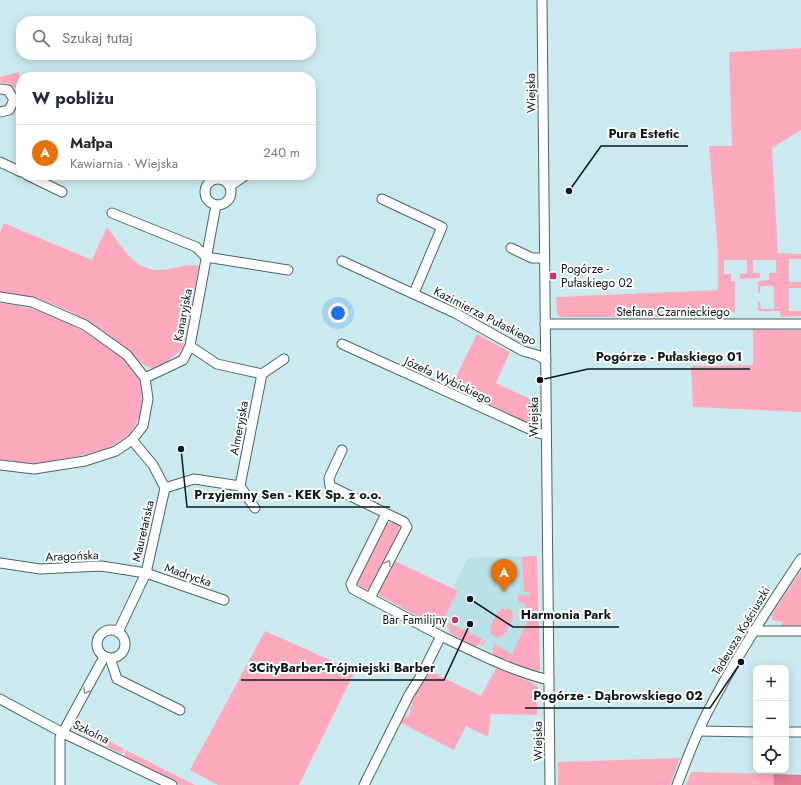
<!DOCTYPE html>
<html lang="pl">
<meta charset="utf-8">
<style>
body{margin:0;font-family:Jost,sans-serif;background:#f2f2f3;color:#1f2937}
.controls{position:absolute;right:12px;bottom:12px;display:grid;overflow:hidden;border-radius:8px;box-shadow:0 2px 10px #0003}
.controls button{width:36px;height:36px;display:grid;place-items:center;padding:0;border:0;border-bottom:1px solid #e0e1e3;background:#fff;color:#1f2937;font:20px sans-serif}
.you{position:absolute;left:338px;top:313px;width:14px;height:14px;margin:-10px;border:3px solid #fff;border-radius:50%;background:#1a73e8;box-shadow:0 0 0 6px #1a73e833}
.badge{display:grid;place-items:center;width:26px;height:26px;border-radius:50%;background:#111827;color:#fff;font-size:13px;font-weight:700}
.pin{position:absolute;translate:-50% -33px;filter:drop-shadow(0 1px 2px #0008)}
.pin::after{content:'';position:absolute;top:21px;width:14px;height:12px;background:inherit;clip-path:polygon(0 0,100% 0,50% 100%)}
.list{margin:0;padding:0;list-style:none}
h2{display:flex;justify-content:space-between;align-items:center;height:52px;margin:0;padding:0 16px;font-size:17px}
h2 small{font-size:13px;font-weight:400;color:#747a83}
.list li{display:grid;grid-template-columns:26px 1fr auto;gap:12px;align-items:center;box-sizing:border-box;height:56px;padding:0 16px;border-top:1px solid #e0e1e3}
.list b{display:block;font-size:15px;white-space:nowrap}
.list p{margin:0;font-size:13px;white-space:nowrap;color:#747a83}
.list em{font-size:13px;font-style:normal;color:#747a83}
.icon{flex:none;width:22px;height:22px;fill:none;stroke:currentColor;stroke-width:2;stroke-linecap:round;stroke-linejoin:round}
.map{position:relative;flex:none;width:801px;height:785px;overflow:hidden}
.search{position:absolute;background:#fff;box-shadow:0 2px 10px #0003;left:16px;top:16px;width:300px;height:44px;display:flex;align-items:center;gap:10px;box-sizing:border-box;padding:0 14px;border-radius:16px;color:#747a83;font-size:15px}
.panel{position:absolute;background:#fff;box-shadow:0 2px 10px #0003;left:16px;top:72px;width:300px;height:108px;border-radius:16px}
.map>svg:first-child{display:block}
</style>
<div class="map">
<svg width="801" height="785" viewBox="0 0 801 785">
<rect width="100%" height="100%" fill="#cbeaf0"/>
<!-- built -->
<polygon fill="#b7e0e7" points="535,556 530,671 436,623 468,558"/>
<!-- green -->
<g fill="#fea9be">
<polygon points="801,48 801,130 772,148 778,253 801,254 801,259 789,259 789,282 801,282 801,288 789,288 789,311 801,311 801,316 781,317 780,311 758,311 758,302 760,302 761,309 774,309 774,286 760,286 760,293 758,293 758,281 769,280 769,273 776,273 776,260 753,260 753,273 760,273 760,278 740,279 740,274 747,273 747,260 724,260 724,274 731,274 731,281 735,281 735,312 722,312 722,317 560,317 557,313 556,297 718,290 718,253 709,146 732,146 729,52"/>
<polygon points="19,72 21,89 15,88 8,83 1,83 0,77"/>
<path d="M4,223L92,260L107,227C121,244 133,271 159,270C173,270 185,263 199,266L183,348L167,362L152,369C140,364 130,351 119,343C83,315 46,296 0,293V233Z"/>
<path d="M0,303C43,308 68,321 103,344C114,352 127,359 135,371C143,383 143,399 140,412C134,443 105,450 78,456C51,462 27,466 0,462Z"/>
<polygon points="753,329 801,330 801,412 693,407 691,366 753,365"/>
<polygon points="477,334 510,352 496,383 534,401 535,428 451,387"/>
<polygon points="392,522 399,524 400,532 372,585 369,589 363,590 358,584 357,578 386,524"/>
<polygon points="537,556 540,670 533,672 498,658 493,654 492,650 495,644 513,655 513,652 528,620 529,613 523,601 518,604 518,595 530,595 529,592 524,592 522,557"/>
<polygon points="395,561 458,591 441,625 436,626 380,596 378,590"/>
<polygon points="801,571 801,628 782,628 782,622 772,620 772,614"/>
<polygon points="503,608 505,610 506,608 512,610 513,618 504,635 498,638 490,634 492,628 490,627 499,610"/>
<polygon points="450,623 482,639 479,644 481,644 484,640 486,641 483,645 474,646 450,633 448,627"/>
<polygon points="265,631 355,671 299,785 218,785 190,770"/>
<polygon points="496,668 533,683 538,687 537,715 491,714 488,737 466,726 454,750 399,722 403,717 409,716 414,697 430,671 481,696"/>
<polygon points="74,722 124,749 122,754 74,731"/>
<polygon points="126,750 195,785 180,785 124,758"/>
<polygon points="680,758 670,785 558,785 558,762"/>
<polygon points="691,772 773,774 774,785 686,785"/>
</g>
<!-- forest -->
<polygon fill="#e27c97" points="773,774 801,775 801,785 774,785"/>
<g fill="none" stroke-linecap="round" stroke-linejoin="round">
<defs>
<g id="minor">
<polyline points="542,0 550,785"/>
<polyline points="0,89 8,90 14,100 9,110 0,112"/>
<polyline points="0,162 21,172"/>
<polyline points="27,175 62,192"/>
<circle cx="218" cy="192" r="13"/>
<polyline points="230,186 246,175"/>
<polyline points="382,199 442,227 414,293"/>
<polyline points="112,213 196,247 206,257 288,270"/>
<polyline points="511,248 532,258 544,258"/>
<polyline points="342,261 455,313 523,351 537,355 546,360"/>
<polyline points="0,297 32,302 85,325 127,355 145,378 148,399 143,426 132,440 116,451 85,461 34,469 0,465"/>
<polyline points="545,324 801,324"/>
<polyline points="342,344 538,433 546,435"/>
<polyline points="190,346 217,364 262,374 240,486"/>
<polyline points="262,374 284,359"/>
<polyline points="145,378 183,360 190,346 216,205"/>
<polyline points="342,450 329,478 330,486 404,522 407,527 370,598"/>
<polyline points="165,488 194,479 240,486 255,508"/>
<polyline points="386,514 351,584 353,589 441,636"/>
<polyline points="0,563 40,569 101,566 146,573 224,600"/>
<circle cx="111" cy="644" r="14"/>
<polyline points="753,631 801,631"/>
<polyline points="118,632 146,573 165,488 153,465 132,440"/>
<polyline points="110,658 117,679 180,710"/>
<polyline points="0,699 63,733 172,785"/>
<polyline points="699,731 756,732"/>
<polyline points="786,732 801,732"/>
<polyline points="60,785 60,738 104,657"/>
<path d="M364,785L409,695L422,674L441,636C477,653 511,671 549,680"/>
<path d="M677,785C686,762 695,737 706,715C734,660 767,610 801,559"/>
</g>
</defs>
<!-- minor casing -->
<use href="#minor" stroke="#49656a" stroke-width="11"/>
<!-- minor -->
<use href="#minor" stroke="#fff" stroke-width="9"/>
</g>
<!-- one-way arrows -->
<defs><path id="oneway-chevron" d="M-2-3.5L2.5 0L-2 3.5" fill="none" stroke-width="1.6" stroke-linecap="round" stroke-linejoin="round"/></defs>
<g stroke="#929798">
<use href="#oneway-chevron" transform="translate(388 563) rotate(-63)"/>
<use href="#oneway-chevron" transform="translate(86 691) rotate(119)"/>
</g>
<!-- markers -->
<g fill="#c63a6b" stroke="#fff" stroke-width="1.5">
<rect x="549" y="272" width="8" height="8" rx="2"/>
<circle cx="455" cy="620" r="4"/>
</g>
<g text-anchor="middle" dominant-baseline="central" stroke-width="4" stroke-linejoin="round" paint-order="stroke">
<!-- street labels -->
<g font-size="12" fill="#0c181a" stroke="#fff">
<text transform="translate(531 93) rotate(-91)">Wiejska</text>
<text x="673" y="312">Stefana Czarnieckiego</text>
<text transform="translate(183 315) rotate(-79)">Kanaryjska</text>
<text transform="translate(485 316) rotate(27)">Kazimierza Pułaskiego</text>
<text transform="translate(448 380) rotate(25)">Józefa Wybickiego</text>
<text transform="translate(534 417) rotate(-90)">Wiejska</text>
<text transform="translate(239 428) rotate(-79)">Almeryjska</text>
<text transform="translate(143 531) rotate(-77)">Mauretańska</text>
<text transform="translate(72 556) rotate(-2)">Aragońska</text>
<text transform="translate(188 575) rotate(19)">Madrycka</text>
<text transform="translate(741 631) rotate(-59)">Tadeusza Kościuszki</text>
<text transform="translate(91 732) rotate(26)">Szkolna</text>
<text transform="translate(538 741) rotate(-91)">Wiejska</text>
</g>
<!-- poi labels -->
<g font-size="12" fill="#0c181a" stroke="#fff" text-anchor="start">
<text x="561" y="269">Pogórze -<tspan x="561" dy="14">Pułaskiego 02</tspan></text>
<text x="447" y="620" text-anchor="end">Bar Familijny</text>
</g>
</g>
<!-- callouts -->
<path fill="none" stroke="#0c181a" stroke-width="1.5" d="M569 191L601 146H688M540 380L588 369H750M181 449L187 507H390M470 599L513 627H619M470 624L444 680H241M741 662L710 708H525"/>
<g fill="#0c181a" stroke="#fff" stroke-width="1.5">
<circle cx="569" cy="191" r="4"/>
<circle cx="540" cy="380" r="4"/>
<circle cx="181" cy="449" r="4"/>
<circle cx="470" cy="599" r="4"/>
<circle cx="470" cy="624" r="4"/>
<circle cx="741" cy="662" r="4"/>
</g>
<g font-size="13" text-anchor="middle" font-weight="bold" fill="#0c181a" stroke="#fff" stroke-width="4" stroke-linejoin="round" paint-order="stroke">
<text x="644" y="138">Pura Estetic</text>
<text x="669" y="361">Pogórze - Pułaskiego 01</text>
<text x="288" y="499">Przyjemny Sen - KEK Sp. z o.o.</text>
<text x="566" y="619">Harmonia Park</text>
<text x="342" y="672">3CityBarber-Trójmiejski Barber</text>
<text x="618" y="700">Pogórze - Dąbrowskiego 02</text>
</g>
</svg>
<div class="controls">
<button>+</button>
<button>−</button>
<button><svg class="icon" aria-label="locate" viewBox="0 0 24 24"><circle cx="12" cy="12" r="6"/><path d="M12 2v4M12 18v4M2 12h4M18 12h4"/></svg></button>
</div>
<div class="you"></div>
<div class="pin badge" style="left:504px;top:592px;background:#e8710a">A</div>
<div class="search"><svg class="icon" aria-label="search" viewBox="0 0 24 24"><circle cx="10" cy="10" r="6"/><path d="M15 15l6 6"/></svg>Szukaj tutaj</div>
<section class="panel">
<h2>W pobliżu<small></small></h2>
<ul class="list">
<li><span class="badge" style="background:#e8710a">A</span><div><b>Małpa</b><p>Kawiarnia · Wiejska</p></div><em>240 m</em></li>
</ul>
</section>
</div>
